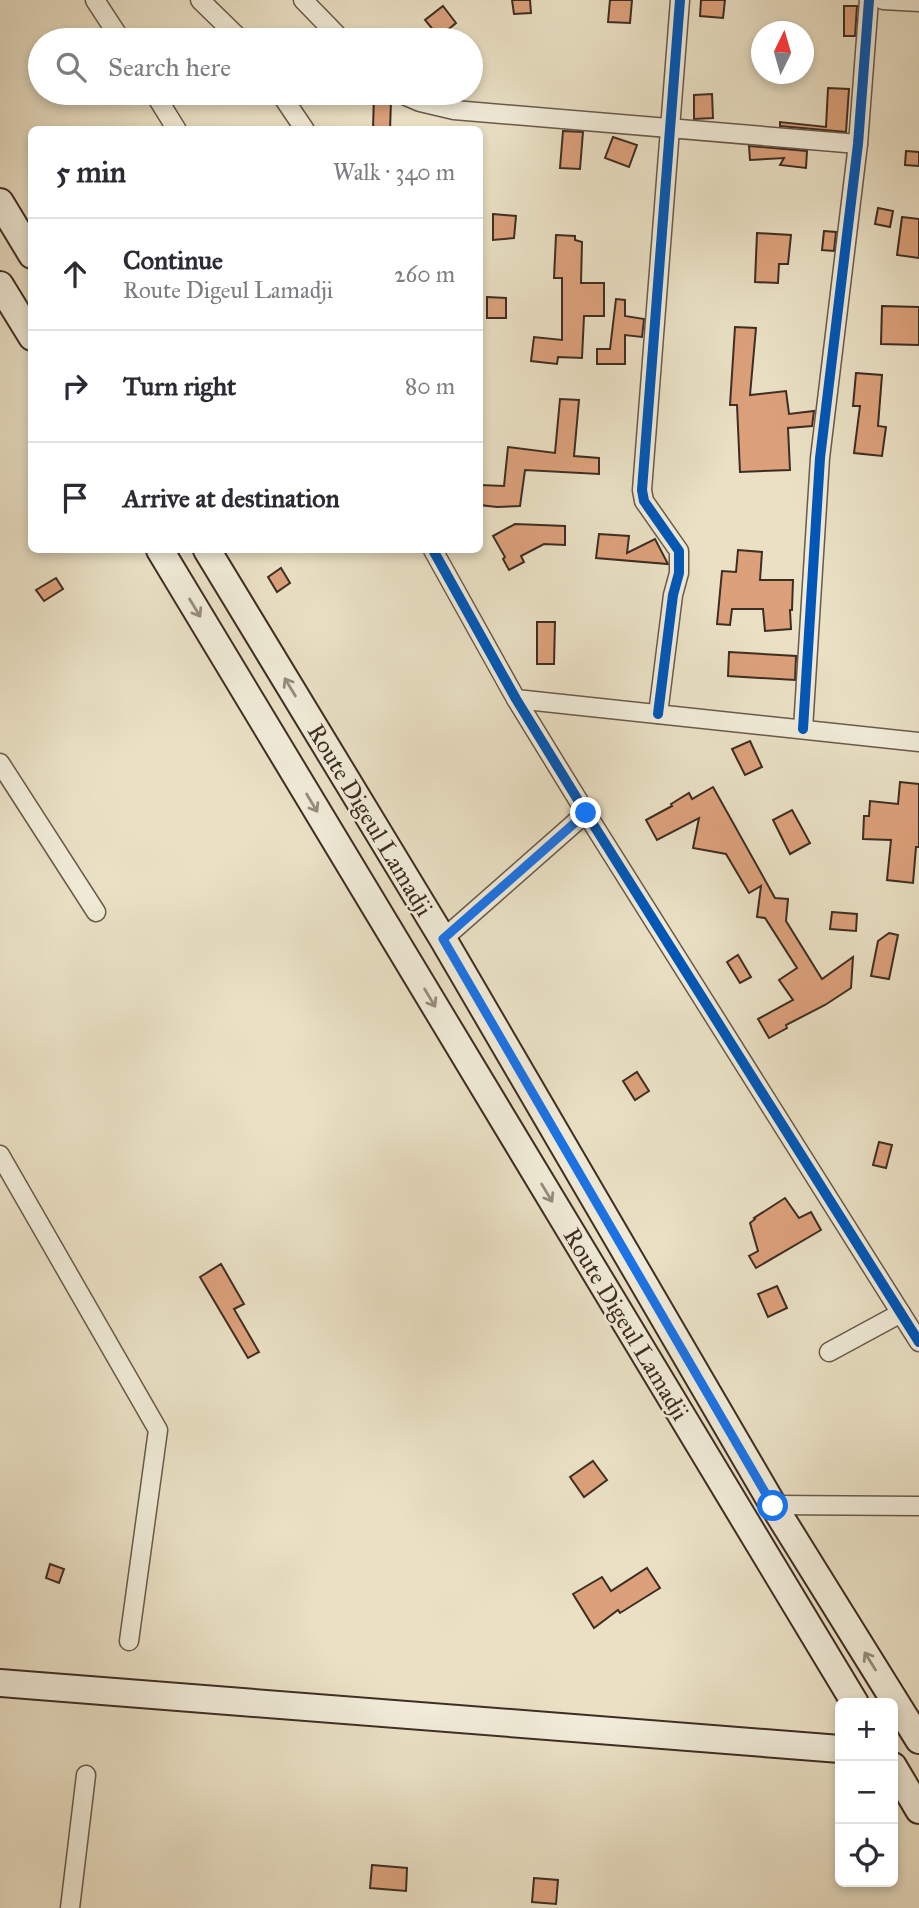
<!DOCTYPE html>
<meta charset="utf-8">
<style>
body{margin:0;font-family:"IM FELL Great Primer",serif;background:#f7f7f7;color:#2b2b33}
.controls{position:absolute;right:21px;bottom:21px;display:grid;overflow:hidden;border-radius:10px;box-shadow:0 4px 10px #0003}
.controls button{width:63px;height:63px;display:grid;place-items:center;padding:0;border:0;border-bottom:2px solid #e1e1e2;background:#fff;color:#2b2b33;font:35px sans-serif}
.compass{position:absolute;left:751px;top:21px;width:63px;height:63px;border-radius:50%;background:#fff;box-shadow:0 4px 10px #0003;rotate:5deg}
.stop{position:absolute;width:21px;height:21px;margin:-16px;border:5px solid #1a73e8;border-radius:50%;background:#fff}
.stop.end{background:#1a73e8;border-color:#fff;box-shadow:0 2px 7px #0008}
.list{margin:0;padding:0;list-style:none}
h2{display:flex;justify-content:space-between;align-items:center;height:91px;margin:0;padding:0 28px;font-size:30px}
h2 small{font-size:23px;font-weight:400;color:#7c7c81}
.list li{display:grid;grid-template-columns:46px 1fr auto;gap:21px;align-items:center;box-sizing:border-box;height:112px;padding:0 28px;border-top:2px solid #e1e1e2}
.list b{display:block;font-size:26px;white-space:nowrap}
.list p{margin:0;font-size:23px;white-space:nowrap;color:#7c7c81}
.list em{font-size:23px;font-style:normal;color:#7c7c81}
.icon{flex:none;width:38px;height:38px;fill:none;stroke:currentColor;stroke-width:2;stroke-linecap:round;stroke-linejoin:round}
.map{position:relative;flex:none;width:919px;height:1908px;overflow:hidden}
.search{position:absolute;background:#fff;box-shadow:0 4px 10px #0003;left:28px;top:28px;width:455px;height:77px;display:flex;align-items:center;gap:18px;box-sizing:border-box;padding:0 24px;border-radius:38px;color:#7c7c81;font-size:26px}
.panel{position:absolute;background:#fff;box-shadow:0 4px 10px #0003;left:28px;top:126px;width:455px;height:427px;border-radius:10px}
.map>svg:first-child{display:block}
</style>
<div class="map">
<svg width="919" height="1908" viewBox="0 0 919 1908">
<rect width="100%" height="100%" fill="#eae1c5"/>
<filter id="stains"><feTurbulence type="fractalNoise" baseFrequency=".00286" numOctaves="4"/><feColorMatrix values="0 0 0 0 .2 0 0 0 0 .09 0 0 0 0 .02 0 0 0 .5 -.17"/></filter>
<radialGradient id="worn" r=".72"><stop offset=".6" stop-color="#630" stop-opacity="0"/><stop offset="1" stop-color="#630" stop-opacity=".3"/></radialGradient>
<!-- building -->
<g fill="#dca17b" stroke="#3e2d23" stroke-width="2">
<polygon points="512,0 530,0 531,13 514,14"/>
<polygon points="610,0 632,0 630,23 608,22"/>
<polygon points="701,0 725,0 723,18 700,16"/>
<polygon points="443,6 456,23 439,37 425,20"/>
<polygon points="844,6 857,6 855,36 844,36"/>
<polygon points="828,88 849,89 846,132 780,126 780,122 826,127"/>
<polygon points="374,93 388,93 391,101 390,130 373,130"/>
<polygon points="712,94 713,118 694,119 694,95"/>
<polygon points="563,131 583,132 580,169 560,168"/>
<polygon points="613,137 637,145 629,167 605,158"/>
<polygon points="749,146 807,151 806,168 780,165 784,158 750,160"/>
<polygon points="906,151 919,152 919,166 905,165"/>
<polygon points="878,208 893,211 890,227 875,224"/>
<polygon points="493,214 516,216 514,238 493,240"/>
<polygon points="902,217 919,219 919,258 897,255"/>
<polygon points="824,231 836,232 834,251 822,250"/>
<polygon points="757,233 791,235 788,264 779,264 778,283 755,282"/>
<polygon points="556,235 575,236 575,240 582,242 581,283 604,283 604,316 584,316 582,358 558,357 557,364 531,361 534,337 562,340 562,278 554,278"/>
<polygon points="487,297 506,298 506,318 487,318"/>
<polygon points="616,299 625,300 625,316 644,319 642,337 625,335 625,364 597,364 597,349 610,349"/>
<polygon points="882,306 919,307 919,345 881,344"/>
<polygon points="735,327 756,328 750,395 786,391 789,414 814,411 812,426 788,428 790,470 740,472 737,405 730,405"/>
<polygon points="856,373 882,375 878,426 886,427 882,456 854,453 860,406 853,406"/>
<polygon points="560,399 579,400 574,456 599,458 599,474 525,470 520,506 497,507 480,505 480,485 504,486 508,447 555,453"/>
<polygon points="515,524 565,526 565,545 544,544 521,556 524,562 509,570 503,559 505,557 493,536"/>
<polygon points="599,534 629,536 627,553 655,539 668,564 596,558"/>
<polygon points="738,550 762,552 760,580 793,580 792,610 790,610 791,629 765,631 763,609 732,609 730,625 717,624 722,571 736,572"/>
<polygon points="281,568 290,583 277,592 268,577"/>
<polygon points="56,578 63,589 44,601 36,590"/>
<polygon points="537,622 555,622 554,664 537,664"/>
<polygon points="729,652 796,656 795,680 728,676"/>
<polygon points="750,741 762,767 745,775 732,749"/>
<polygon points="900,782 919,784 919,847 916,847 913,883 887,880 891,840 863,839 864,816 869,816 870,801 898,804"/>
<polygon points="713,787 775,898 788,899 786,921 822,979 853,957 851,988 825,1005 786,1025 787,1028 769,1038 758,1019 793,1000 779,980 797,968 765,918 757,917 761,886 749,893 726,854 693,848 699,818 657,840 646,820 672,806 671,804 689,793 692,799"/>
<polygon points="792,810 810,843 790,854 773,820"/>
<polygon points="832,912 857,914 856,931 830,929"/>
<polygon points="889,933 898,935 889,979 871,976 878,941"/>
<polygon points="738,955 751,977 740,983 727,962"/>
<polygon points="637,1072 649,1091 635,1100 623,1081"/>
<polygon points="879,1142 892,1145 886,1168 873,1165"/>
<polygon points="785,1198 799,1218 811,1212 821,1230 756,1268 749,1256 758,1251 750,1223 755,1219 754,1218"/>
<polygon points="221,1264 244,1304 234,1309 259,1352 248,1358 200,1277"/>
<polygon points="777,1286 787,1308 768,1317 758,1294"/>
<polygon points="593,1461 607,1480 584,1497 570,1477"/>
<polygon points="50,1564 64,1569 59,1583 46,1578"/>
<polygon points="647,1568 660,1588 620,1613 618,1610 594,1628 573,1594 602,1577 611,1591"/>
<polygon points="372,1865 407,1868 406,1891 370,1888"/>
<polygon points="534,1878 558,1880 556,1904 532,1902"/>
</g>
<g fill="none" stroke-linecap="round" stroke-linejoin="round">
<defs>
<g id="minor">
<polyline points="95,0 121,40"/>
<polyline points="200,0 241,40"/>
<polyline points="303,0 342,40"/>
<polyline points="883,0 919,2"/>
<polyline points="154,93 177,130"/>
<polyline points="280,93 305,130"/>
<polyline points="399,93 420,102 454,110 858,144"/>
<polyline points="433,550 516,699 586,813 919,1342"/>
<polyline points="516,699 919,742"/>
<polyline points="658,714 673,595 679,573 679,551 644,501 642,490 680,0"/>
<polyline points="803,729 820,458 858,144 869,0"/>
<polyline points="0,763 96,912"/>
<polyline points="443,939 586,813"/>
<polyline points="0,1155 158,1430 129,1641"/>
<polyline points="829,1352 901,1313"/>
<polyline points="773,1505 919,1506"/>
<polyline points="70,1908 86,1775"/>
</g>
<g id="secondary">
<polyline points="0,202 32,255"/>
<polyline points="0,285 32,337"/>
<polyline points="160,550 855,1703"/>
<polyline points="207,550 443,939 773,1505 919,1740"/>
<polyline points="0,1683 840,1749"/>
<polyline points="893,1766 919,1810"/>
</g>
</defs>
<!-- minor casing -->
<use href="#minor" stroke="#695a4c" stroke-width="21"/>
<!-- secondary casing -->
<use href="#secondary" stroke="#3e2d23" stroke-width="30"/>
<!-- minor -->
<use href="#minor" stroke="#f1ecd9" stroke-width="18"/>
<!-- secondary -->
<use href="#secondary" stroke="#f1ecd9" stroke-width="26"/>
<defs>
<g id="cycleway">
<polyline points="433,550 516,699 586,813 919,1342"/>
<polyline points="658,714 673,595 679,573 679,551 644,501 642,490 680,0"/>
<polyline points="803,729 820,458 858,144 869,0"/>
</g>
</defs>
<!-- cycleway casing -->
<use href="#cycleway" stroke="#f1ecd9" stroke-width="15"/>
<!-- cycleway -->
<use href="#cycleway" stroke="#0057b8" stroke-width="10"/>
</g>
<!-- one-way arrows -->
<defs><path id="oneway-shaft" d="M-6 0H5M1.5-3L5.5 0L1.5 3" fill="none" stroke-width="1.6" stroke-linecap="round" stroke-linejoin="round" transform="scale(1.75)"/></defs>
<g stroke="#988c7e">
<use href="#oneway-shaft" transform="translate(195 608) rotate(59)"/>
<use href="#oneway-shaft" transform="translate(290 687) rotate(-121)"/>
<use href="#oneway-shaft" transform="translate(312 803) rotate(59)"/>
<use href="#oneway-shaft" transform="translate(430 998) rotate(59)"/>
<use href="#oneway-shaft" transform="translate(547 1193) rotate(59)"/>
<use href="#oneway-shaft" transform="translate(870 1661) rotate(-122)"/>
</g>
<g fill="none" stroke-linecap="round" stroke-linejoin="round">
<!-- route -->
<polyline stroke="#1a73e8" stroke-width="9" points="586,813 443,939 773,1506"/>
</g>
<g text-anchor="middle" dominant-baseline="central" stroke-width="5" stroke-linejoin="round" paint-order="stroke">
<!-- street labels -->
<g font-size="24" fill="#3e2d23" stroke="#f1ecd9">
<text transform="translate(370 820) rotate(59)">Route Digeul Lamadji</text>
<text transform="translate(626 1324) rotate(59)">Route Digeul Lamadji</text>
</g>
</g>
<rect width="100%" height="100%" filter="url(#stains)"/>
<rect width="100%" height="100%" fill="url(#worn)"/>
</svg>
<div class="controls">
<button>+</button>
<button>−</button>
<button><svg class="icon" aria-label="locate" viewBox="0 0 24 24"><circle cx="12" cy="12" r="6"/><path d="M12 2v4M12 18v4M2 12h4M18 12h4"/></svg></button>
</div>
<svg class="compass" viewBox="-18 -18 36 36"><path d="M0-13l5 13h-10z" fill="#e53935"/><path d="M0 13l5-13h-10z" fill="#7c7c81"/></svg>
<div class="stop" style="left:773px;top:1506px"></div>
<div class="stop end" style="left:586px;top:813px"></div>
<div class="search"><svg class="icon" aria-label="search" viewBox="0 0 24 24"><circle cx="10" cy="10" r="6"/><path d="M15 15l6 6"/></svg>Search here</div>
<section class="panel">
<h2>5 min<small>Walk · 340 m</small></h2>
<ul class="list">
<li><svg class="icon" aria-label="ahead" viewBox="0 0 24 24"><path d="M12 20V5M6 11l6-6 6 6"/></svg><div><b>Continue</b><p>Route Digeul Lamadji</p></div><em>260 m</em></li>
<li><svg class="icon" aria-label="right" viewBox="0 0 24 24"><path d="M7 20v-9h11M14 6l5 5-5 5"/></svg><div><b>Turn right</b></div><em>80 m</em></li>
<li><svg class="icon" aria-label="arrive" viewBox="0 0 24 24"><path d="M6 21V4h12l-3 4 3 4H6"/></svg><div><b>Arrive at destination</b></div></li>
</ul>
</section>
</div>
